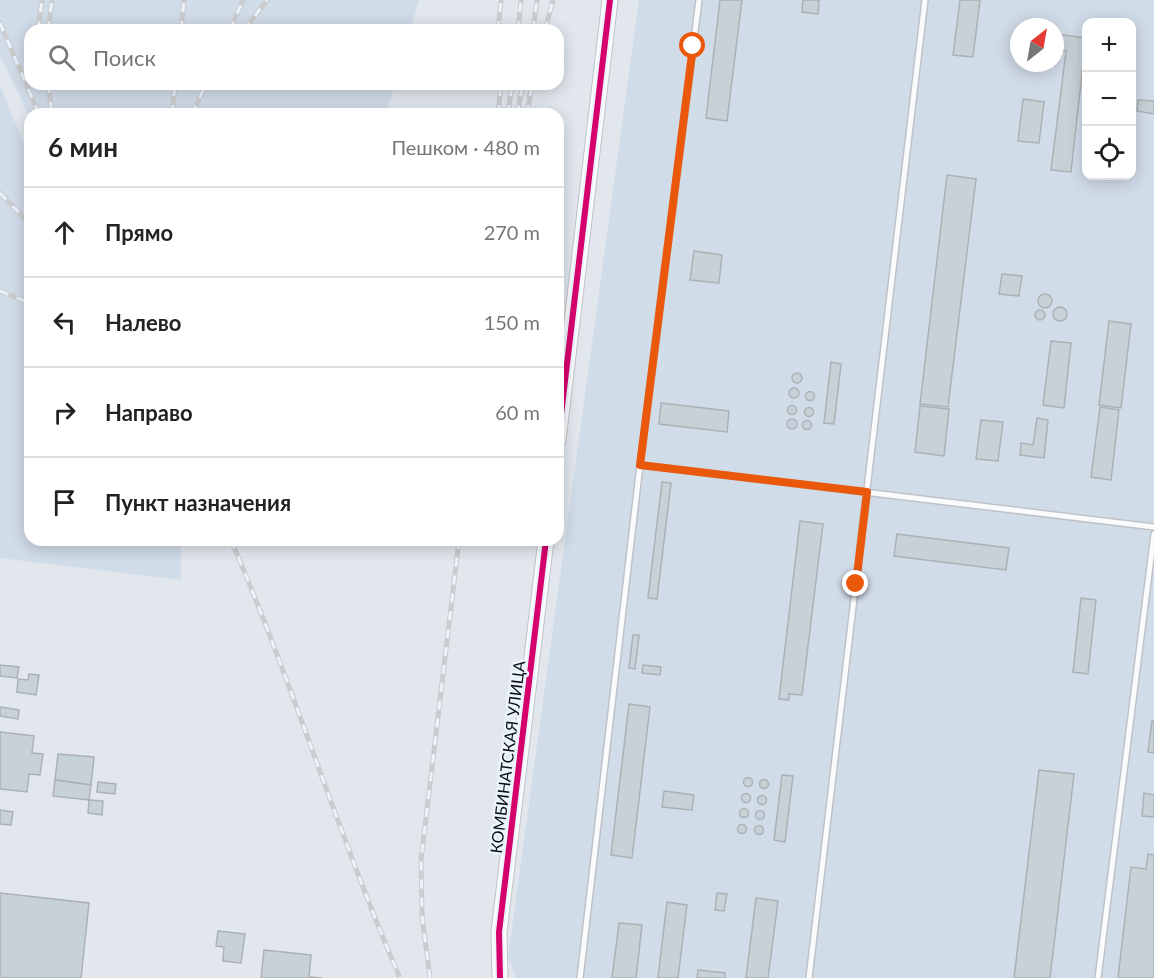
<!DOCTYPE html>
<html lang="ru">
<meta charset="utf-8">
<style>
body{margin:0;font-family:Lato,sans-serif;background:#f2f2f2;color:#222}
.controls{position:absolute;right:18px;top:18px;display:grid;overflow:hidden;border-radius:12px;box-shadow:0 3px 15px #0003}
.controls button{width:54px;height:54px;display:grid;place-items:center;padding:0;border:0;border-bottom:2px solid #e0e0e0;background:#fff;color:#222;font:30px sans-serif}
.compass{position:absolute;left:1010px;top:18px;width:54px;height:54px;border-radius:50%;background:#fff;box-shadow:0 3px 15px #0003;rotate:31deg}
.stop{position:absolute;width:18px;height:18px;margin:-14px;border:4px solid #ea580c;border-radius:50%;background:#fff}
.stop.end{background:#ea580c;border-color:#fff;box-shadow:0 2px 6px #0008}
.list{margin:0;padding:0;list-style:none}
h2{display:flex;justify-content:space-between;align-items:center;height:78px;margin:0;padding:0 24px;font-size:26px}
h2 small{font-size:20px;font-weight:400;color:#767676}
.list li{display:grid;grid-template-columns:39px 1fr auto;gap:18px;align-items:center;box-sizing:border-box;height:90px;padding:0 24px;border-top:2px solid #e0e0e0}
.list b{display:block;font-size:22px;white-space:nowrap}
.list em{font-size:20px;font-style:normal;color:#767676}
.icon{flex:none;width:33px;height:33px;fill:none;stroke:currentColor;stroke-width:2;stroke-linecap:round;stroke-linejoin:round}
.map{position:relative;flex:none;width:1154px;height:978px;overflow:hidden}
.search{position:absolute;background:#fff;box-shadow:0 3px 15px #0003;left:24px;top:24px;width:540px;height:66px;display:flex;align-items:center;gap:15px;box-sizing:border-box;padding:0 21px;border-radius:18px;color:#767676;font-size:22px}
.panel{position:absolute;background:#fff;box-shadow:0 3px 15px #0003;left:24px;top:108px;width:540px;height:438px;border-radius:18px}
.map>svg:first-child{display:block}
</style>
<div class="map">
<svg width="1154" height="978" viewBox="0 0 1154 978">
<rect width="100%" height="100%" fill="#e1e7ed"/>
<!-- built -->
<g fill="#d1dce9" fill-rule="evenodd">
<polygon points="0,0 419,0 410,30 30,30 30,84 395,84 386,114 30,114 30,118 0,55"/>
<path d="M639,0H1154V978H516L508,957ZM1086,22H1132V176H1086ZM1019,27H1055V63H1019Z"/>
<polygon points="0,86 30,158 30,540 181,540 181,580 0,558"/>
</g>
<!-- building -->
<g fill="#c7d1d8" stroke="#acb1b5" stroke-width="1.5">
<polygon points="720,0 742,0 727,121 706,118"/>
<polygon points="803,0 819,0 818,14 802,12"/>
<polygon points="960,0 980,0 973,57 953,55"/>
<polygon points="1055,34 1086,38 1071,172 1051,170 1066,51 1055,50"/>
<polygon points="1023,99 1044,102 1039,143 1018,141"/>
<polygon points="1138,100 1154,101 1154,114 1137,111"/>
<polygon points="947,175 976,179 948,407 920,404"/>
<polygon points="694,251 722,255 719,283 690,280"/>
<polygon points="1002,274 1022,276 1019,296 999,294"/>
<circle cx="1045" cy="301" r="7"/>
<circle cx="1060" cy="314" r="7"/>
<circle cx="1040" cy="315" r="5"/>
<polygon points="1109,321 1131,324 1121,408 1099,405"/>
<polygon points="1051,341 1071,343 1064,408 1043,405"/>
<polygon points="831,362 841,364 834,424 824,423"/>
<circle cx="797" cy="378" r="5"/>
<circle cx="794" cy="393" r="5"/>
<circle cx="810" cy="396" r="4.5"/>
<polygon points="661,403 729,411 727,432 659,424"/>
<circle cx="792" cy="410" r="4.5"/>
<polygon points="920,406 949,409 944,456 915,452"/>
<polygon points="1100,407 1119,410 1111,480 1091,477"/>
<circle cx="809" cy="412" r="4.5"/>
<polygon points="1037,418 1048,420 1044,458 1020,455 1021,443 1033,445"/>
<circle cx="792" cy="424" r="5"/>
<polygon points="981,420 1003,422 998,461 976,459"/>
<circle cx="807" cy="425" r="4.5"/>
<polygon points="662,482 671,483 657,599 648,598"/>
<polygon points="800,521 823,524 802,695 789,694 789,700 779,699"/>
<polygon points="897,534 1009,548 1006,570 894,556"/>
<polygon points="1081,598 1096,600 1088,674 1073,672"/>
<polygon points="633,635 639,635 635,669 629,668"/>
<polygon points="0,665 19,667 17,678 0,676"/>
<polygon points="643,665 661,667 660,675 642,673"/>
<polygon points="29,674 39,675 36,695 17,692 18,679 28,680"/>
<polygon points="629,704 650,707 632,858 611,855"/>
<polygon points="0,707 19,710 18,719 0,716"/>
<polygon points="1152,721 1154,722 1154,753 1148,752"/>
<polygon points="0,732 34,736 32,753 43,754 40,775 29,774 27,792 0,789"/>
<polygon points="58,754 94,757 91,785 55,780"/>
<polygon points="1039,770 1074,774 1050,978 1014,978"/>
<polygon points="782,775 793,776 785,842 774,840"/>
<circle cx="748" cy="782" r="4.5"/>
<circle cx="764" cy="784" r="4.5"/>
<polygon points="55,780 91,785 89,800 53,796"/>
<polygon points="98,782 116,784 115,794 97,792"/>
<polygon points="664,791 694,795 692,810 662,807"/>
<polygon points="1144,793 1154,795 1154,817 1142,816"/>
<circle cx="746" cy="798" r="4.5"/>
<circle cx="762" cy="800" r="4.5"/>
<polygon points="89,800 103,801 102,815 88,813"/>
<circle cx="744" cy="813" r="4.5"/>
<polygon points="0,810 13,812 11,825 0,824"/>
<circle cx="760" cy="815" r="4.5"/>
<circle cx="742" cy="829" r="4.5"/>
<circle cx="759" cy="830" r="4.5"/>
<polygon points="1148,854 1154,855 1154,978 1118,978 1131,867 1146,869"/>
<polygon points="0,893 89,903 81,978 0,978"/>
<polygon points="717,893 727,894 724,911 715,910"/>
<polygon points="756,898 778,901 768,978 746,978"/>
<polygon points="667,902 687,905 678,978 658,978"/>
<polygon points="619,923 642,925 636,978 612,978"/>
<polygon points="218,931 245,934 241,963 223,961 224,947 216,946"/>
<polygon points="264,950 311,955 309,977 322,978 261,978"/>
<polygon points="698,970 725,973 725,978 697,978"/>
</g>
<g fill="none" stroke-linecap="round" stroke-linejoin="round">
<defs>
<g id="lane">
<polyline points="640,465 1154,527"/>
<polyline points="580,978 640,465 699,0"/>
<polyline points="809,978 925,0"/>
<polyline points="1098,978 1154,534"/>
</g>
<g id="secondary">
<polyline points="558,440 610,0"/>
<polyline points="500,978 499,932 546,540"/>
</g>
</defs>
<!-- lane casing -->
<use href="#lane" stroke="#bfc3c8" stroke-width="8"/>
<!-- secondary casing -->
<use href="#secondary" stroke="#bfc3c8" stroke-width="17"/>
<!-- lane -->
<use href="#lane" stroke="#fafbfc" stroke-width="5"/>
<!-- secondary -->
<use href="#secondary" stroke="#fafbfc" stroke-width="15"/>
<defs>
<g id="rail">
<polyline points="0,23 39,114"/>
<polyline points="38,30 42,0"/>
<polyline points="48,30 52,0"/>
<polyline points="181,30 184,0"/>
<polyline points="230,30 243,0"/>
<polyline points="244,30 267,0"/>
<polyline points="498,30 501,0"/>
<polyline points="518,30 521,0"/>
<polyline points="533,30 537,0"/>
<polyline points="545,30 553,0"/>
<polyline points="48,84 52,114"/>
<polyline points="172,114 175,84"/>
<polyline points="192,114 206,84"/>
<polyline points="498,114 501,84"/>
<polyline points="508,114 512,84"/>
<polyline points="517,114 523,84"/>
<polyline points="527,114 532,84"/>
<polyline points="0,193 30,224"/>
<polyline points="0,291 30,303"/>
<path d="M231,540C293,684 338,834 400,978"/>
<polyline points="430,978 422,916 421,860 459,540"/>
</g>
</defs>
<!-- rail casing -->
<use href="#rail" stroke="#cbccce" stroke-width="5"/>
<!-- rail -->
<use href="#rail" stroke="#ebf3fd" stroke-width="3" stroke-dasharray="9" stroke-linecap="butt"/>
<defs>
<g id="cycleway">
<polyline points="558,440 610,0"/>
<polyline points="500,978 499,932 546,540"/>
</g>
</defs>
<!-- cycleway casing -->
<use href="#cycleway" stroke="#ebf3fd" stroke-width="10"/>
<!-- cycleway -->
<use href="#cycleway" stroke="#d6006c" stroke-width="6"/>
</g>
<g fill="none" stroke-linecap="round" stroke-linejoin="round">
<!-- route -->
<polyline stroke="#ea580c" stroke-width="8" points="693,46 640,465 867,492 856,584"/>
</g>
<g text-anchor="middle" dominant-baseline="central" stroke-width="5" stroke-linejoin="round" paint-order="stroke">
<!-- street labels -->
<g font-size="16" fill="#0a0d11" stroke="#ebf3fd">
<text transform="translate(507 757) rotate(-83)">КОМБИНАТСКАЯ УЛИЦА</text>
</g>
</g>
</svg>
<div class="controls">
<button>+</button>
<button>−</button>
<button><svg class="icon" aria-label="locate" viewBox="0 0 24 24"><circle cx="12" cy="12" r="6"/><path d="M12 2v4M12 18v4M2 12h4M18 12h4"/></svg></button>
</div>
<svg class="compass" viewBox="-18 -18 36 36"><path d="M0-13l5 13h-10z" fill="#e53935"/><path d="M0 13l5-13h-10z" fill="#767676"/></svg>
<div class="stop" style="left:693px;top:46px"></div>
<div class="stop end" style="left:856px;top:584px"></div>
<div class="search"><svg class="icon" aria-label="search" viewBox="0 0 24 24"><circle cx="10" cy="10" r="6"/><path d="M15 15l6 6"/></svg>Поиск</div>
<section class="panel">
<h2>6 мин<small>Пешком · 480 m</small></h2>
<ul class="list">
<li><svg class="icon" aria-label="ahead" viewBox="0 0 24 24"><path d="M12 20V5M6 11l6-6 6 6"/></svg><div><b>Прямо</b></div><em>270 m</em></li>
<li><svg class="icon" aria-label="left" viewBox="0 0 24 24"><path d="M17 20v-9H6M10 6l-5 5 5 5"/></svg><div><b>Налево</b></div><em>150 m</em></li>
<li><svg class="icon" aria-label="right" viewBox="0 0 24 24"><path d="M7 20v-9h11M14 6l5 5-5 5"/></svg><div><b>Направо</b></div><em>60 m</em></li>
<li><svg class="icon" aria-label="arrive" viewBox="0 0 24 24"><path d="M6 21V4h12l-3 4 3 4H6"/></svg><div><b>Пункт назначения</b></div></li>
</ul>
</section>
</div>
